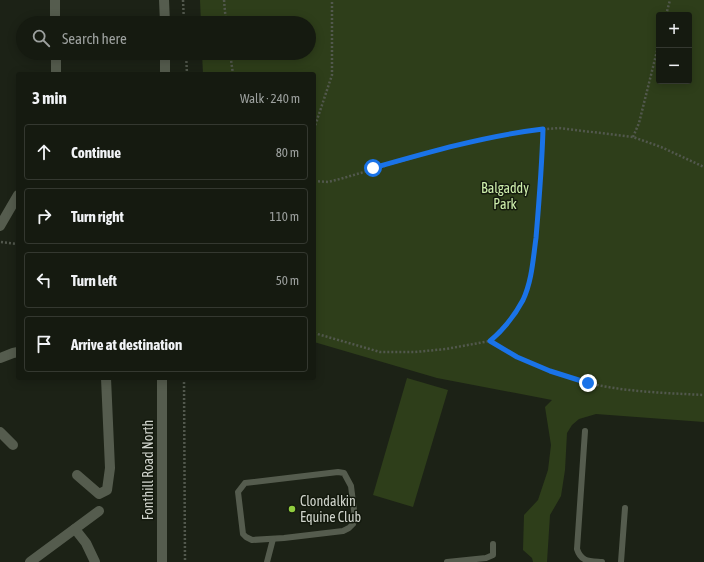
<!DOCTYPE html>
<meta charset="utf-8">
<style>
body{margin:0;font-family:"Asap Condensed",sans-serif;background:#22271e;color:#f1f3f6}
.controls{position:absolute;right:12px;top:12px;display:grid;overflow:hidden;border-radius:4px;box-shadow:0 2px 10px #0003}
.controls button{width:36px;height:36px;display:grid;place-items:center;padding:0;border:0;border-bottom:1px solid #343830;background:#151a10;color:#f1f3f6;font:20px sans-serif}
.stop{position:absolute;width:12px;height:12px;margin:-9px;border:3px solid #1a73e8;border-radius:50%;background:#fff}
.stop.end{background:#1a73e8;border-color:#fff;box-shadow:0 1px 4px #0008}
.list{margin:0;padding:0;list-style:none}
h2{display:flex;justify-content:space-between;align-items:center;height:52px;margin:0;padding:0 16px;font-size:17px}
h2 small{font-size:13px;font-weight:400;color:#9da19f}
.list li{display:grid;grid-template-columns:26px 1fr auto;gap:12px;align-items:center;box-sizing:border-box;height:56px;margin:0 8px 8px;padding:0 8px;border:1px solid #343830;border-radius:4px}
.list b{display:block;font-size:15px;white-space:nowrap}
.list em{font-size:13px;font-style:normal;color:#9da19f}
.icon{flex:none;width:22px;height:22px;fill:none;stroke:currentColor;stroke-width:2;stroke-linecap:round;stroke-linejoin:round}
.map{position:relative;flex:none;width:704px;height:562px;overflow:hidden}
.search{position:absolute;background:#151a10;box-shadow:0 2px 10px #0003;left:16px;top:16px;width:300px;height:44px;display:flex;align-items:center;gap:10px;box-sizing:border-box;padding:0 14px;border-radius:22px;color:#9da19f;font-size:15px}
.panel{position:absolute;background:#151a10;box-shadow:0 2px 10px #0003;left:16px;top:72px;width:300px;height:308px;border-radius:4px}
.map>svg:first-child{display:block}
</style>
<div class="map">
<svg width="704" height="562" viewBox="0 0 704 562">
<rect width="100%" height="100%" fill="#1c2216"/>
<!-- green -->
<g fill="#2e3e1a" fill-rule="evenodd">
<path d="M200,0H704V422L596,414L579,419L572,425L567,433L565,470L561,496L550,515L547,562H533L532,558L523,550L524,515L538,500L548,470L551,445L545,407L552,400L437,378L314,342V74H203L202,53H309V23H201ZM659,15H689V81H659Z"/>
<polygon points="407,378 448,390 413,507 373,495"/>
</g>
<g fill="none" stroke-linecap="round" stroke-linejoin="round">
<!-- path -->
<g stroke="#52584d" stroke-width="2.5" stroke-dasharray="2 2" stroke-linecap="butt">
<polyline points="183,0 184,23"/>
<polyline points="224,0 226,23"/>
<polyline points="666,15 670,0"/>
<polyline points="186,53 187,74"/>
<polyline points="230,53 233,74"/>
<polyline points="314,129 332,75 332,0"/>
<polyline points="633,137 639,123 659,43"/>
<polyline points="314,181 328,182 340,179 446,148 522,131 559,128 633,137 661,147 704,167"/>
<polyline points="1,242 18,244"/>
<polyline points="314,333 380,352 415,352 446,349 490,341 513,316 522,301 528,287 533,265 538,213 543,129"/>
<path d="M490,341C520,360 554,375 588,383C626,392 666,393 704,395"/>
<polyline points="184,378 185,562"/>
</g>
<!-- service -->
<g stroke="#555c4e" stroke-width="6">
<path d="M585,431L577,549C581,562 589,561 602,562"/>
<polygon points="338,472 344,473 351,486 355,518 353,524 349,528 343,531 284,538 252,540 246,537 243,534 238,492 245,483"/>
<polyline points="267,562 273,539"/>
<polyline points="447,562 486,558 493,555 493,544"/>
<polyline points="621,562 625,508"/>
</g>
<!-- minor -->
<g stroke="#555c4e" stroke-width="10">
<polyline points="55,0 55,23"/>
<polyline points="56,53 56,74"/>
<polyline points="0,226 18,195"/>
<polyline points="0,358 13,353 18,352"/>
<polyline points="0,432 13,445"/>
<polyline points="77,475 99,494 107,490 110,468 106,378"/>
<polyline points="75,529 86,543 95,562"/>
<polyline points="30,562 99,511"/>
</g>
<!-- secondary -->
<g stroke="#555c4e" stroke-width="10">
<polyline points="164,0 165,23"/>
<polyline points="165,74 165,53"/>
<polyline points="162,378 162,562"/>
</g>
</g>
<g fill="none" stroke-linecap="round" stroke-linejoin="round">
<!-- route -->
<path stroke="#1a73e8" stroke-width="5" d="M373,168C429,152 485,136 543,129C542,165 539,202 536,238C533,259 532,281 523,300C515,315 503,330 490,341L517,357L550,371L588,383"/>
</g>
<!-- markers -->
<circle fill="#91cd3f" stroke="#13190d" stroke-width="1.5" cx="292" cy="509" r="4"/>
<g text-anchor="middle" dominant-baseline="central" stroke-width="3" stroke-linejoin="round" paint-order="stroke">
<!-- park labels -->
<g font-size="14" fill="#ccecab" stroke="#13190d">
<text x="505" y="188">Balgaddy<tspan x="505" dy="16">Park</tspan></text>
</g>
<!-- street labels -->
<g font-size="14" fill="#cfd3cb" stroke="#13190d">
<text transform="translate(148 470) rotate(-90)">Fonthill Road North</text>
</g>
<!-- poi labels -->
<g font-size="14" fill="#cfd3cb" stroke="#13190d" text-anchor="start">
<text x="300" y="501">Clondalkin<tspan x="300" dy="16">Equine Club</tspan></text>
</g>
</g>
</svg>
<div class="controls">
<button>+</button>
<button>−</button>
</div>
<div class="stop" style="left:373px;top:168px"></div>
<div class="stop end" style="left:588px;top:383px"></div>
<div class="search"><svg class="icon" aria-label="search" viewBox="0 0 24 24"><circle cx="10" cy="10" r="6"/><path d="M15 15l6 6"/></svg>Search here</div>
<section class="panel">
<h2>3 min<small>Walk · 240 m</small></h2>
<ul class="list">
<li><svg class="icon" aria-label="ahead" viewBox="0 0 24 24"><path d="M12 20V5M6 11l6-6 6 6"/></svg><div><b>Continue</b></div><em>80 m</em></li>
<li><svg class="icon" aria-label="right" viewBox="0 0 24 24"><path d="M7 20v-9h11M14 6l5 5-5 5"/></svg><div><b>Turn right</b></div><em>110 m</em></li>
<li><svg class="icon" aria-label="left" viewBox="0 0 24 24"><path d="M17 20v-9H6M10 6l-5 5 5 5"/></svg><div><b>Turn left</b></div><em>50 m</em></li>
<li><svg class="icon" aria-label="arrive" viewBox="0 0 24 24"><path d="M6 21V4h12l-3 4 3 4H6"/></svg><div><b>Arrive at destination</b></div></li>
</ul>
</section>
</div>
